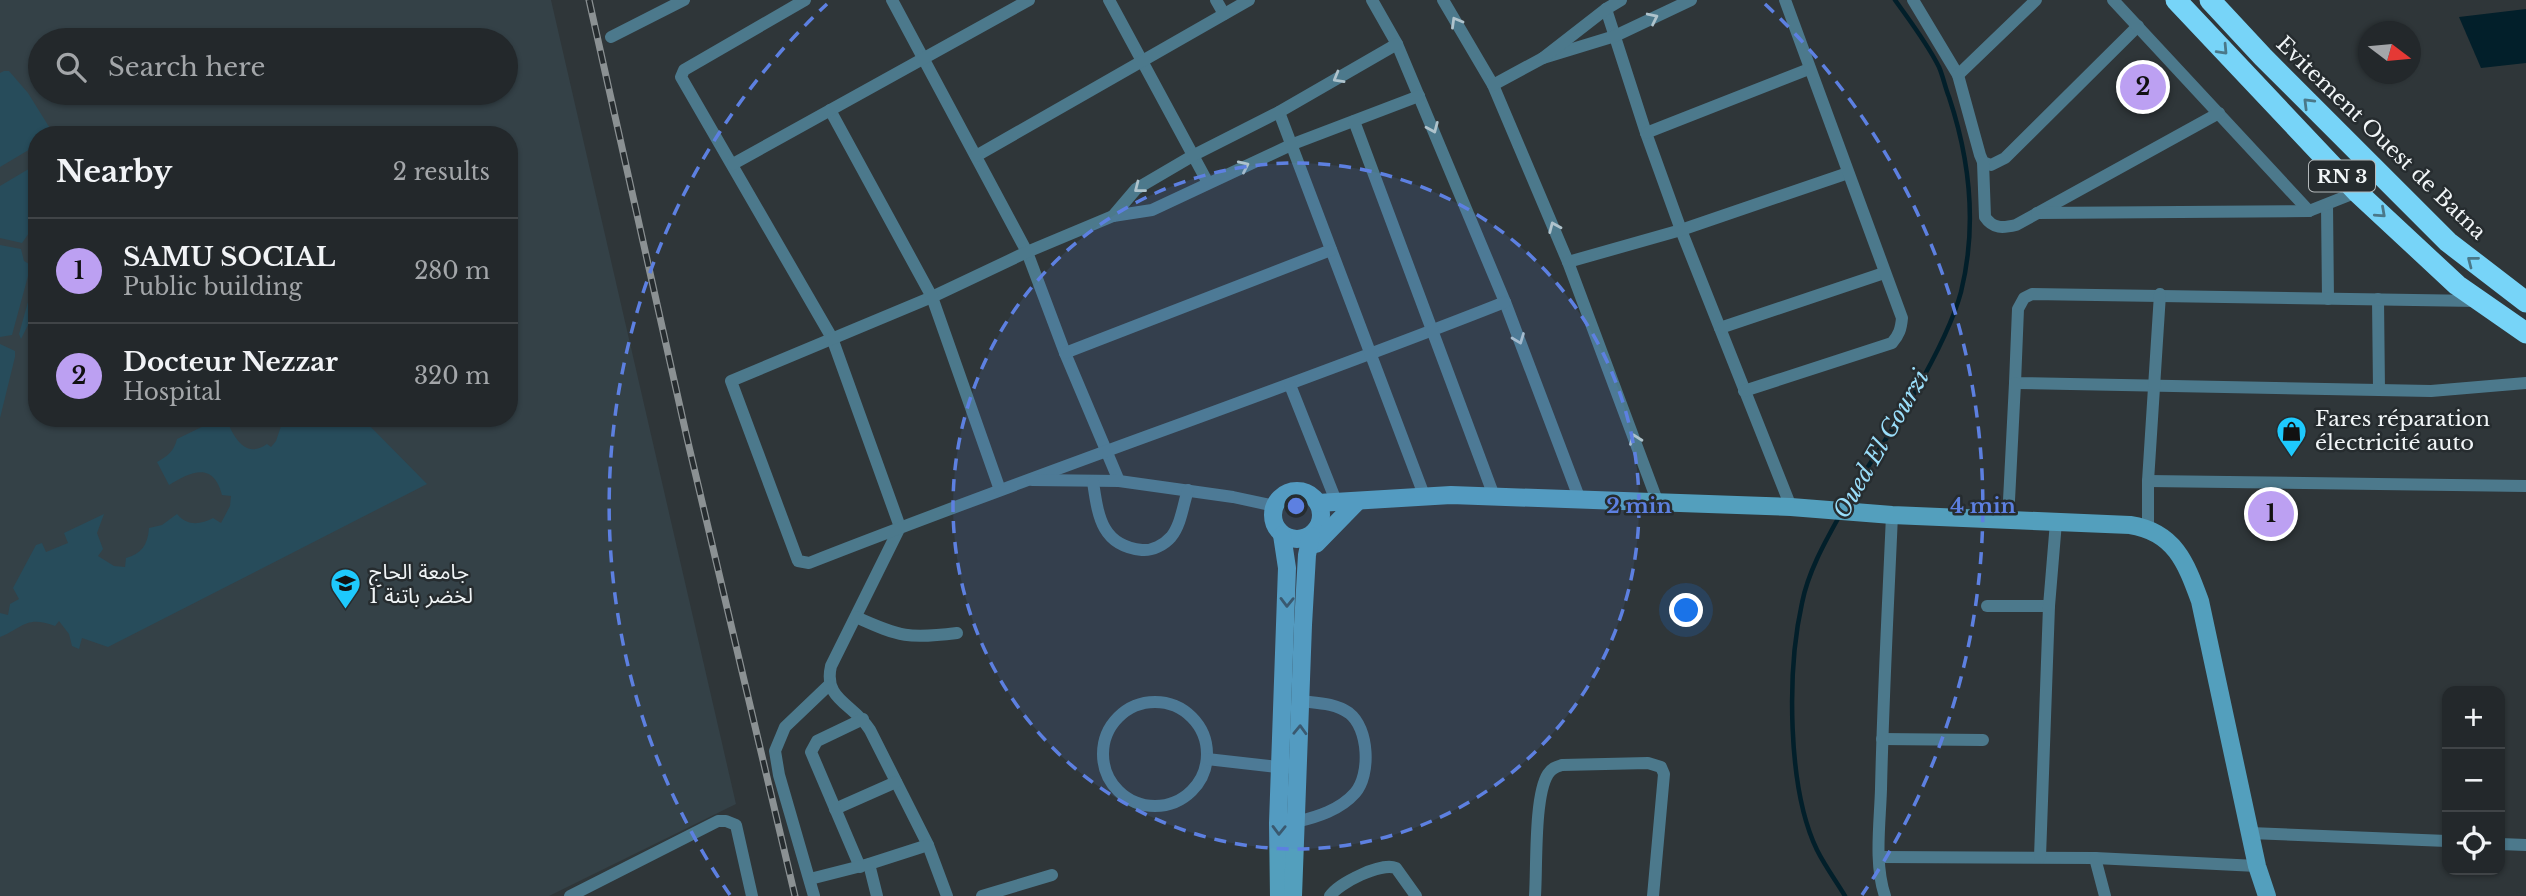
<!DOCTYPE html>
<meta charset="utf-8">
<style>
body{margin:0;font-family:"Libre Baskerville","Noto Sans Arabic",serif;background:#2f3437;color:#f1f3f6}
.controls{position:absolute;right:21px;bottom:21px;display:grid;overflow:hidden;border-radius:14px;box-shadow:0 2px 5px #0004}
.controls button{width:63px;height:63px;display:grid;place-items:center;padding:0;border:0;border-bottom:2px solid #404447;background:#23282b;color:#f1f3f6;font:35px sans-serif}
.compass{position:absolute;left:2358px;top:21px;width:63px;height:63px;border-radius:50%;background:#23282b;box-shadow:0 2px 5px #0004;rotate:106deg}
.you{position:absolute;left:1687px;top:611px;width:24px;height:24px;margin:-18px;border:5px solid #fff;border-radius:50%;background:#1a73e8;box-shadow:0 0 0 10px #1a73e833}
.badge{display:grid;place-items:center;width:46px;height:46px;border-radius:50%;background:#bca0f2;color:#111;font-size:23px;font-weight:700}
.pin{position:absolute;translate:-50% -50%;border:4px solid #fff;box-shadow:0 2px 7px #0006}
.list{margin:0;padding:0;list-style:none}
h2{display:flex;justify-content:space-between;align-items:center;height:91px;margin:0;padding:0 28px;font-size:30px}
h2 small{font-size:23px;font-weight:400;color:#a3a6a9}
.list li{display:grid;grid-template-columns:46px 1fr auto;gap:21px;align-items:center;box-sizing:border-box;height:105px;padding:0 28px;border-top:2px solid #404447}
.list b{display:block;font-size:26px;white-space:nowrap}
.list p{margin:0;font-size:23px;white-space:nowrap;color:#a3a6a9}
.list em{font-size:23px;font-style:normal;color:#a3a6a9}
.icon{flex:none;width:38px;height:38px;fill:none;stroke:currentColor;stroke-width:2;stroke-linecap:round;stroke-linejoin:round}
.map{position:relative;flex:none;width:2526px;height:896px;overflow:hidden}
.search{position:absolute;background:#23282b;box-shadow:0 2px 5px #0004;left:28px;top:28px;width:490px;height:77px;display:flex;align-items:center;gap:18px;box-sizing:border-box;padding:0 24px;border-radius:38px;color:#a3a6a9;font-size:26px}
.panel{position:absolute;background:#23282b;box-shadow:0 2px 5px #0004;left:28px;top:126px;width:490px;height:301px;border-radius:28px}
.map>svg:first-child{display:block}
</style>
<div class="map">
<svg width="2526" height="896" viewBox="0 0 2526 896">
<rect width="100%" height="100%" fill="#2f3639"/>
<!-- built -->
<path fill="#344147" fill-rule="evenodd" d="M0,0H551L736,804L549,896H0ZM40,40H506V93H40ZM37,135H509V418H37Z"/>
<!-- green -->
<g fill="#274c5b">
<polygon points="4,71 9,71 28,93 51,130 48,135 37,135 37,145 0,167 0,73"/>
<polygon points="37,164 37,232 29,233 22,243 0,238 0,186"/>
<polygon points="0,245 21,249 24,261 31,265 12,335 0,337"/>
<polygon points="37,270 37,322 28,325 21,339 19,334"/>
<polygon points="0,344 15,351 15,357 0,418"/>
<path d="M220,418H226C233,436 245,460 267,444L271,447L276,441L281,426L277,425L276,418H362L427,484L108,647L82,638L79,649L72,646L69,634L59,621L55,626C26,615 23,628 0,637V613L8,615L10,604L19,599L13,588L36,545L42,543L46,552L68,543L64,533L104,514L97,533L103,549L98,556L114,566L125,567L126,558C141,554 148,545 149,528L162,525L177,514C187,526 200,525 213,518L221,523L230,506L231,496L222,495C213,461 191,472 169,485L157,462C168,456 174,451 177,439Z"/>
</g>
<!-- water -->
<polygon fill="#021f2a" points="2526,9 2526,63 2481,68 2459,17"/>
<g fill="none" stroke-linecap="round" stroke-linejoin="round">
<!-- stream -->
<g stroke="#021f2a" stroke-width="4.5">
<path d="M1844,507C1865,468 1892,432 1914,394C1930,366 1953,322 1961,292C1977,227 1970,160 1949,97C1945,87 1943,76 1939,67C1927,43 1910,21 1895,0"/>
<path d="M1840,515C1825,542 1808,572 1802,603C1787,670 1787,788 1817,850C1825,866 1836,881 1845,896"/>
</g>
<!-- street -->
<g stroke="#4c798c" stroke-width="12">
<path d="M805,0L684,70L681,77L832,338L900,527L831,666C823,700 853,703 870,730L928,845L947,896"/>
<polyline points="892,0 1027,252 1065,353 1119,481"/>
<polyline points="1109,0 1208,183"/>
<polyline points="1216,0 1224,14"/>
<polyline points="1372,0 1397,44 1505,302 1580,500"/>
<polyline points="1443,0 1493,85 1568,262 1658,503"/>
<polyline points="1913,0 1958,75 1980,155 1983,162 1991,165 2005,158 2138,26"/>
<polyline points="2113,0 2309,211"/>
<polyline points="1606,9 1646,133 1681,230 1791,507"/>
<polyline points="611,37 684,0"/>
<polyline points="1543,58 1615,36 1691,0"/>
<polyline points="1958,75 2036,0"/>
<polyline points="1493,85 1543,58 1606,9 1621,0"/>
<path d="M1419,96L1293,144L1152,210L1113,216L1027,252L932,297L731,381L798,561L809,563C1040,472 1275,393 1505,302"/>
<polyline points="830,110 932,297 1000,490"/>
<polyline points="1279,112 1424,495"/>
<polyline points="1354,121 1494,496"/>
<polyline points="1646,133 1809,69"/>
<polyline points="976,156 1249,0"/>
<path d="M1983,162L1985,217C1993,229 2003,228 2016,225L2219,113"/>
<polyline points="733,164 1029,0"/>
<polyline points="2327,205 2328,299"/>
<polyline points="2037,213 2309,211 2357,192"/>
<polyline points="1113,216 1136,189 1194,155 1279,112 1397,44"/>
<polyline points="1568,262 1681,230 1848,173"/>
<polyline points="2378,299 2379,390"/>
<polyline points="2478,301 2032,294 2024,298 2018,309 2015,383 2431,391 2526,383"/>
<polyline points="1720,328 1884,273"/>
<polyline points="1065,353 1331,250"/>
<polyline points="1290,385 1336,501"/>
<path d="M1744,391L1892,343C1899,335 1901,329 1902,318L1785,0"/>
<polyline points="1032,480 1119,481 1233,497 1275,506"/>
<polyline points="2148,481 2526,486"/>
<path d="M1093,482C1098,515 1101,546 1142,550C1152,551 1164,545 1171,537C1181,525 1183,505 1188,490"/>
<polyline points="2008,520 2015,383"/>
<polyline points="2148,528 2148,481 2160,294"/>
<polyline points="1987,606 2049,606"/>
<path d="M856,617C900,637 909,639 957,633"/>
<circle cx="1155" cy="754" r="52"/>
<polyline points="1882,739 1983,740"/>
<polyline points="1207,759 1286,768"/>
<polyline points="835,809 896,782"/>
<path d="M1296,822C1317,817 1340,810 1355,793C1371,775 1369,728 1349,713C1335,703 1317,703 1301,701"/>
<polyline points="2250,833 2447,841"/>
<polyline points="2500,844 2526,845"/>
<polyline points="1880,857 2095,858 2257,866"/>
<polyline points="2040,857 2049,606 2056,522"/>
<polyline points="2095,858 2105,896"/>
<polyline points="869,864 877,896"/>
<polyline points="860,867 811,752 817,741 863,719"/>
<polyline points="810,879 869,864 928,845"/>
<polyline points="570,896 718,821 726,821 736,825 752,896"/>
<polyline points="814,896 779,775 775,751 785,727 829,685"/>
<polyline points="982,896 1052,875"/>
<path d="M1330,896C1339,883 1381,862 1396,868L1416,896"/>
<path d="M1535,896C1537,867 1534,796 1548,774C1552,768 1556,767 1562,765L1648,763L1661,767L1664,774L1653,896"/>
<path d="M1885,896C1874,864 1880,823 1881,789C1883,698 1888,607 1892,515"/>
</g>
<!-- secondary -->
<g stroke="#539fbd" stroke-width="18">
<circle cx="1297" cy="515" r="24"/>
<path d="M1318,503L1451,495L1791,507L1892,515L2130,525C2175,532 2186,563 2200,601L2257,866L2267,896"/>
<polyline points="1316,544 1357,502"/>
<polyline points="1279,896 1278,823 1287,568 1282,535"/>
<polyline points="1293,896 1303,625 1307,555 1311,536"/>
</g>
<!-- highway -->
<g stroke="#77d4f8" stroke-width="21">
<polyline points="2176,0 2357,192 2457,285 2526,333"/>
<polyline points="2210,0 2263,57 2448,242 2526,302"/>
</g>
<defs>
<polyline id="rail" points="589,0 687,438 795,896"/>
</defs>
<!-- rail casing -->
<use href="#rail" stroke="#8b9193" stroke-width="7"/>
<!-- rail -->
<use href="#rail" stroke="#262c2f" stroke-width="4.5" stroke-dasharray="13" stroke-linecap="butt"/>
</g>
<!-- one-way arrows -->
<defs><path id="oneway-chevron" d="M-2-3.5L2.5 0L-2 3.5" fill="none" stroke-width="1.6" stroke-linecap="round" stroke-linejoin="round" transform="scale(1.75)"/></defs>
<g stroke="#afc3cc">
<use href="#oneway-chevron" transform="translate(1653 18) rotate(-26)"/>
<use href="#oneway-chevron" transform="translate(1456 22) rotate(-120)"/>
<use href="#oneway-chevron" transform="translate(1338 78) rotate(150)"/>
<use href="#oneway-chevron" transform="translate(1433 128) rotate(67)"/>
<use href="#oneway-chevron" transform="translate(1244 166) rotate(-25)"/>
<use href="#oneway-chevron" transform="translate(1139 188) rotate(142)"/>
<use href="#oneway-chevron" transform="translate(1554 227) rotate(-113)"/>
<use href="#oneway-chevron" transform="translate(1519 339) rotate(69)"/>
<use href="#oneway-chevron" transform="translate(1635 439) rotate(-110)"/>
</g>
<g stroke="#4a7889">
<use href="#oneway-chevron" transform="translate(2223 50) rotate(47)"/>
<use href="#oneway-chevron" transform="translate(2308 103) rotate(-135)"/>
<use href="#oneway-chevron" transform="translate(2381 213) rotate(42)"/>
<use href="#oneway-chevron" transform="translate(2472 261) rotate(-142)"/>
</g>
<g stroke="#365461">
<use href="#oneway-chevron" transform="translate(1287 602) rotate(91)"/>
<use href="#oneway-chevron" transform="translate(1300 730) rotate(-88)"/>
<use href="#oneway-chevron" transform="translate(1279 830) rotate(91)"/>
</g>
<!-- distance rings -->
<circle cx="1296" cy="506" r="343" fill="#5d80e1" fill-opacity=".12"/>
<g fill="none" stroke="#5d80e1" stroke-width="3.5" stroke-dasharray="12 9">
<circle cx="1296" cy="506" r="343"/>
<path d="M730 895A687 687 0 0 1 827 4M1765 4A687 687 0 0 1 1862 895"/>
</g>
<!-- icons -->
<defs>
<symbol id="shop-pin" viewBox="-11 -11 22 30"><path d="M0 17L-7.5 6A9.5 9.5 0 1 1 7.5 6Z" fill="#1ec9fd" stroke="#262c2f"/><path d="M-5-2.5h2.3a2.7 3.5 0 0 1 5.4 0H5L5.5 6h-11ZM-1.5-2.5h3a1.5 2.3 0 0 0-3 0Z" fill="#111"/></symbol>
<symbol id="university-pin" viewBox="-11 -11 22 30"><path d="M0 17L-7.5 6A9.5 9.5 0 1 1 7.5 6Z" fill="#1ec9fd" stroke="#262c2f"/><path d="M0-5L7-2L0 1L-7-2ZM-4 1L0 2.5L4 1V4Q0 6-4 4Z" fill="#111"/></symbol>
</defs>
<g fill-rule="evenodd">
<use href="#shop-pin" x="2274" y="414" width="35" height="47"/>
<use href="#university-pin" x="328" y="566" width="35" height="47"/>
</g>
<g text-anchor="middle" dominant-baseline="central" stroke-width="5" stroke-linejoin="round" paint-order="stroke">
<!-- shield labels -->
<rect fill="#262c2f" stroke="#b4b9bb" stroke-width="2" x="2309" y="160.5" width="66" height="31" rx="5"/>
<g font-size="19" font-weight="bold" fill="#f1f5f7">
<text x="2342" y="176">RN 3</text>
</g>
<!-- street labels -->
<g font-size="21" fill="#f1f5f7" stroke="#262c2f">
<text transform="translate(2381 138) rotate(44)">Evitement Ouest de Batna</text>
</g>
<!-- poi labels -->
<g font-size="21" fill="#f1f5f7" stroke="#262c2f" text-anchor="start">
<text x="2315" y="419">Fares réparation<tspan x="2315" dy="24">électricité auto</tspan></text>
<text x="369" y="572">جامعة الحاج<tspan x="369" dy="24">لخضر باتنة 1</tspan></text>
</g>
<!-- water labels -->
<g font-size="23" font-style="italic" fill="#9adefa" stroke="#262c2f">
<text transform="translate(1881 444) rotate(-60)">Oued El Gourzi</text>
</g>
</g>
<circle cx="1296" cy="506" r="10" fill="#5d80e1" stroke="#262c2f" stroke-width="3.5"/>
<g font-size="21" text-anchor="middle" font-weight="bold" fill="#5d80e1" stroke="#262c2f" stroke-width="5" stroke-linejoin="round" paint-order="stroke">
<text x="1639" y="513">2 min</text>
<text x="1983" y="513">4 min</text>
</g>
</svg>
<div class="controls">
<button>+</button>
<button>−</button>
<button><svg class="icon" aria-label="locate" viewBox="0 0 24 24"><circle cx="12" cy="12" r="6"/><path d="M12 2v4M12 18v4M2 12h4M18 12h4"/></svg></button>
</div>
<svg class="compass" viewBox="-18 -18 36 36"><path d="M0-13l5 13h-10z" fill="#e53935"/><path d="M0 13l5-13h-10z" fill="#a3a6a9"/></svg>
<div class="you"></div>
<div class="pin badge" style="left:2271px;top:514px">1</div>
<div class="pin badge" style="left:2143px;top:87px">2</div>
<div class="search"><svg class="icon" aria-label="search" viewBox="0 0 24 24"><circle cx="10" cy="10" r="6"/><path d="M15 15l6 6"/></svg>Search here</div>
<section class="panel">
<h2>Nearby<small>2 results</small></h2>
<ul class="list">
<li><span class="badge">1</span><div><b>SAMU SOCIAL</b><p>Public building</p></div><em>280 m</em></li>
<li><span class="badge">2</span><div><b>Docteur Nezzar</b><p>Hospital</p></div><em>320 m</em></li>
</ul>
</section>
</div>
